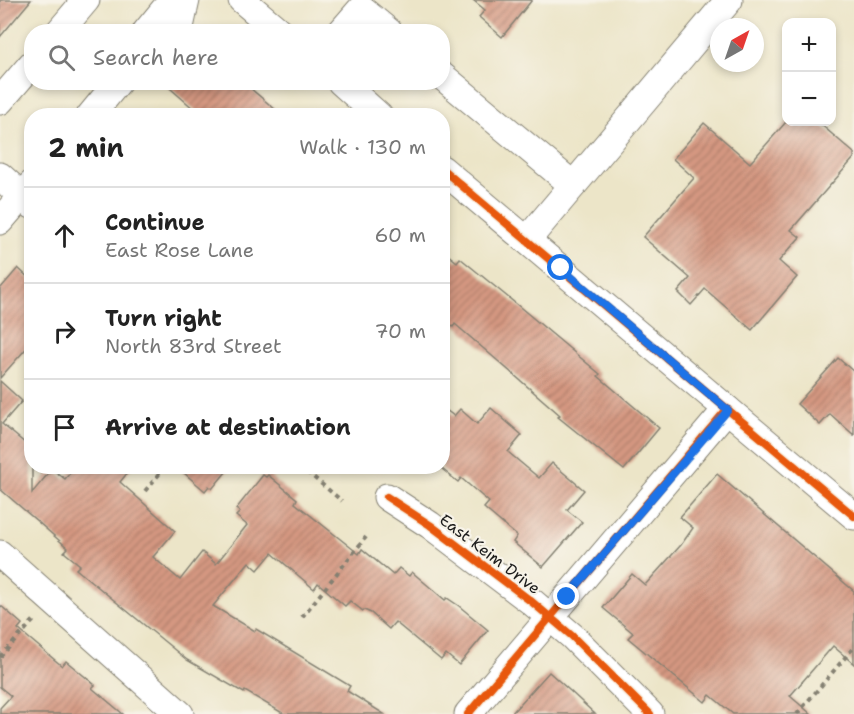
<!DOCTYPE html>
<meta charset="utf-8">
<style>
body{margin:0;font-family:"Shantell Sans",sans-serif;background:#f2f2f2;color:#222}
.controls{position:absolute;right:18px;top:18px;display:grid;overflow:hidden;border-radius:12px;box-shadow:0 3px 9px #0003}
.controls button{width:54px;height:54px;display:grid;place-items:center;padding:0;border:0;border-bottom:2px solid #e0e0e0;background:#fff;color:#222;font:30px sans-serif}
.compass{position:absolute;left:710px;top:18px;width:54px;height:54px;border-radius:50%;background:#fff;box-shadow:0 3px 9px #0003;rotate:40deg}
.stop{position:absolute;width:18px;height:18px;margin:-14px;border:4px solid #1a73e8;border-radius:50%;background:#fff}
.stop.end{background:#1a73e8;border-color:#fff;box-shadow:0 2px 6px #0008}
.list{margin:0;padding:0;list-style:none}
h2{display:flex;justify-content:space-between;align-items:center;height:78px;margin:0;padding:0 24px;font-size:26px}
h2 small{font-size:20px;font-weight:400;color:#767676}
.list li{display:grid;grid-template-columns:39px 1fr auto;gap:18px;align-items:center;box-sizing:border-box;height:96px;padding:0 24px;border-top:2px solid #e0e0e0}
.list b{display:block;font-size:22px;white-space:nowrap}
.list p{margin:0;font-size:20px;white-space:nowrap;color:#767676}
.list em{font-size:20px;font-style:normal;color:#767676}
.icon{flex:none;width:33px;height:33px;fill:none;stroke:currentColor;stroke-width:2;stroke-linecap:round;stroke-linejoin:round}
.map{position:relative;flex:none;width:854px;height:714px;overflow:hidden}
.search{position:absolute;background:#fff;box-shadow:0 3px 9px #0003;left:24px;top:24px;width:426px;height:66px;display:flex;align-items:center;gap:15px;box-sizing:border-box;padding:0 21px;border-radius:24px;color:#767676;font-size:22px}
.panel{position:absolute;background:#fff;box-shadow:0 3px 9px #0003;left:24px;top:108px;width:426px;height:366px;border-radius:24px}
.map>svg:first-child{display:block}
</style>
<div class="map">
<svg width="854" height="714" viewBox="0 0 854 714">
<defs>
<pattern id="building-hatch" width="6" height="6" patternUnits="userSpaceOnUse" patternTransform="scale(1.5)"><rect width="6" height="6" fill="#d59881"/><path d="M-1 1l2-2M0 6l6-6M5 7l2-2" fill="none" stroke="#ac7b69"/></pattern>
</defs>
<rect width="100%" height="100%" fill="#f7f3e8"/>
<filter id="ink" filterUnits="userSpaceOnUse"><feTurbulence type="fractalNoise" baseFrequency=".0167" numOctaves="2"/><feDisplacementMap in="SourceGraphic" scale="12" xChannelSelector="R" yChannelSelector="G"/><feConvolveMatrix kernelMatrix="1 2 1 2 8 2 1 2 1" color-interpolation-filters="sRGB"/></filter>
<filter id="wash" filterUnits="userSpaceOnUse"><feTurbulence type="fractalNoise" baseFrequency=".008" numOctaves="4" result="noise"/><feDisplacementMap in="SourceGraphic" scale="24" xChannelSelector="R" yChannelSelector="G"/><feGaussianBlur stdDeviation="1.35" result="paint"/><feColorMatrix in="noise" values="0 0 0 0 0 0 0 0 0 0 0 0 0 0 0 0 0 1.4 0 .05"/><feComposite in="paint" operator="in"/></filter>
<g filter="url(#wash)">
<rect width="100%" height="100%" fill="#ece5c8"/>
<g id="blocks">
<!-- building -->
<g fill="url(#building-hatch)">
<polygon points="0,0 31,0 0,37"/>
<polygon points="473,0 532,0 502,37 479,17 485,10"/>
<polygon points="163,82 243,82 283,116 202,116"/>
<polygon points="786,122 818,122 854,153 854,158 791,230 800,237 779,261 797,277 752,330 705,289 691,305 678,292 690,278 643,237 694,178 673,159 704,123 750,163"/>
<polygon points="442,250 457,262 460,258 515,303 600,374 598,376 659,428 624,470 558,417 560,415 498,361 455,324 453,327 442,318"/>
<polygon points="18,268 32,281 32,342 0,378 0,289"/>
<polygon points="838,358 854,372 854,435 830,414 820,425 797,404"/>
<polygon points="0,381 22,401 2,424 32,449 32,493 52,469 65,479 76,466 133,466 120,482 175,531 153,557 180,580 202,552 216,564 247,525 236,516 240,512 236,509 263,475 266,477 268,475 297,499 295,503 359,554 362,549 393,575 399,568 409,576 412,572 445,600 447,598 459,606 488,630 459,665 446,654 441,660 395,622 389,629 371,613 364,610 363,611 350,601 345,606 318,583 314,589 272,553 258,570 249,562 213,606 255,631 256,629 350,686 347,691 384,714 284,714 245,691 244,693 187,660 76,569 80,565 64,552 68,548 0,489"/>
<polygon points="442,407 454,416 460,409 477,424 491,408 522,435 508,452 539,478 552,463 584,490 567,510 582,522 543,567 513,542 517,536 484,508 489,502 461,478 458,482 442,469"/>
<polygon points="176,466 231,466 212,489 209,486 205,491"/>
<polygon points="717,474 854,591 854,664 833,646 790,696 811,714 733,714 710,695 705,702 628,638 633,633 603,608 632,574 645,585 681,545 693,528 680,517"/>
<polygon points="0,605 22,624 18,629 62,666 66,661 95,685 92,688 123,714 0,714 0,708 11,696 0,687"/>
<polygon points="549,672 569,690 595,714 511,714"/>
</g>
</g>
</g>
<g filter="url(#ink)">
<use href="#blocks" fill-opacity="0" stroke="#848072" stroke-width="1.5"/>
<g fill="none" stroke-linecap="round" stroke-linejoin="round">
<defs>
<g id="minor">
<polyline points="242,0 280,32"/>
<polyline points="59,32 86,0"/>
<polyline points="146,32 164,10 183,0"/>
<polyline points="177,32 180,27 186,0"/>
<polyline points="341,32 361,9 389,32"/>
<polyline points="442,76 573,185"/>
<polyline points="341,82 379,116"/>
<polyline points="0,101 32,64"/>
<polyline points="90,116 118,82"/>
<polyline points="442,169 854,516"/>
<polyline points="0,176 32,205"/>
<polyline points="0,221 32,184"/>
<polyline points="527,240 729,0"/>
<polyline points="387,497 430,525 532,602 572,636 650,714"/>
<polyline points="0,554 180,714"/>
<polyline points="468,714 727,409"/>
</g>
</defs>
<!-- minor casing -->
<use href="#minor" stroke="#848072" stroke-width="29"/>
<!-- path -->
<g stroke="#848072" stroke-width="4" stroke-dasharray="4.5 4.5" stroke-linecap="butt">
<polyline points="300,466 342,501"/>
<polyline points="145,491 166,466"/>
<polyline points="302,617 366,537"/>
<polyline points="0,657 36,618"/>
<polyline points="797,714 854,647"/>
</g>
<!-- minor -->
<use href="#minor" stroke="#fff" stroke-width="27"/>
<defs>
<g id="cycleway">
<polyline points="442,169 854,516"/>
<polyline points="387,497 430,525 532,602 572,636 650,714"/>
<polyline points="468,714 727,409"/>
</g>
</defs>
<!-- cycleway casing -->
<use href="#cycleway" stroke="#f7f3e8" stroke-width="11"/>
<!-- cycleway -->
<use href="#cycleway" stroke="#e8590c" stroke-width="8"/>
</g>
</g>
<g fill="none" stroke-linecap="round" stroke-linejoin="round" filter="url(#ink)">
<!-- route -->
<polyline stroke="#1a73e8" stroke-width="8" points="561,268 728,410 567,597"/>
</g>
<g text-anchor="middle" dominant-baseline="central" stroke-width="4.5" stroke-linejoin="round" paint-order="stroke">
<!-- street labels -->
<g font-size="16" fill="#1c1c1c" stroke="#f7f3e8">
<text transform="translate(490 554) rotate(37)">East Keim Drive</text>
</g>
</g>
</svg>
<div class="controls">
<button>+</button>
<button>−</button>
</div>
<svg class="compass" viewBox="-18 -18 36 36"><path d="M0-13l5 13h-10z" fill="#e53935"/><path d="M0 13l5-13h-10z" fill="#767676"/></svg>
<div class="stop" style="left:561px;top:268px"></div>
<div class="stop end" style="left:567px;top:597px"></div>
<div class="search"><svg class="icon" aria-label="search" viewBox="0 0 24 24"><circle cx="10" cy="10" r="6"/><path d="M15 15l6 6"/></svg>Search here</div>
<section class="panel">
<h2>2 min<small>Walk · 130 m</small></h2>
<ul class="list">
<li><svg class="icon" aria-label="ahead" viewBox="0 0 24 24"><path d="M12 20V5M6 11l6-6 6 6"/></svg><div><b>Continue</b><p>East Rose Lane</p></div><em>60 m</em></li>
<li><svg class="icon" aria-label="right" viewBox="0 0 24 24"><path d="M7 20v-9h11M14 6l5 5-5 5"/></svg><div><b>Turn right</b><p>North 83rd Street</p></div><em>70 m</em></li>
<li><svg class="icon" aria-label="arrive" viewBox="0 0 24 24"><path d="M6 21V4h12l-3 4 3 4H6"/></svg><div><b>Arrive at destination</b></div></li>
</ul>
</section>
</div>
